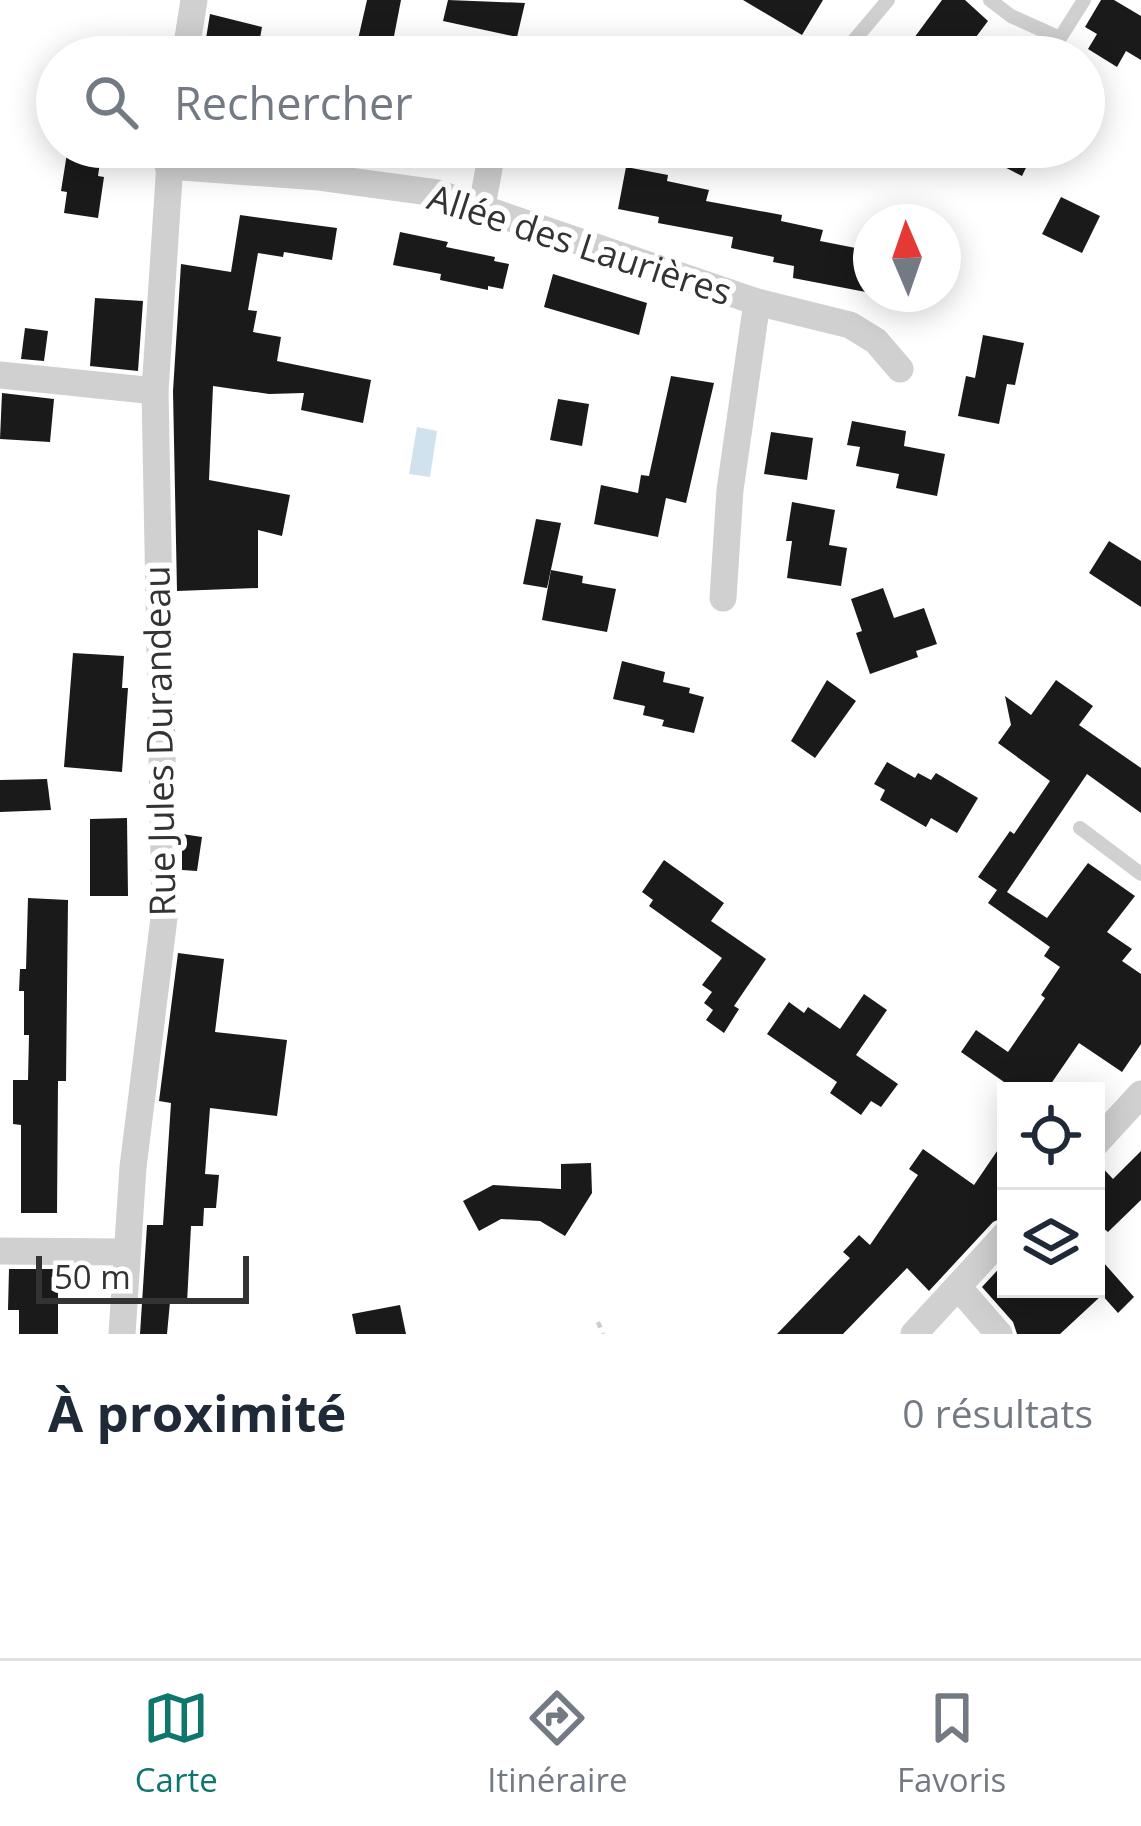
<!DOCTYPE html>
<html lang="fr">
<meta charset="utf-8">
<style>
body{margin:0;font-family:"Open Sans",sans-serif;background:#f6f6f7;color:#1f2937}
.controls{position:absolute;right:36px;bottom:36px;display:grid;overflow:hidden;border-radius:0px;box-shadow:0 6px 30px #0003}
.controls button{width:108px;height:108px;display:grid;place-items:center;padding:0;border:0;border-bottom:3px solid #e0e1e3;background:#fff;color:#1f2937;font:60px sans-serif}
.compass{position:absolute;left:853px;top:204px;width:108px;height:108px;border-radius:50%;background:#fff;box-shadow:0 6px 30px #0003;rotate:358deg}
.scale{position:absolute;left:36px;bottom:30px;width:213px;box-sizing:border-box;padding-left:12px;border:6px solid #333;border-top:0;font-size:33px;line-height:42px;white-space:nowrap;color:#333;-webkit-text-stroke:9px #fff;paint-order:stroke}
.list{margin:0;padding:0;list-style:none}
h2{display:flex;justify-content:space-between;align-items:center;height:156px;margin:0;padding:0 48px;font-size:51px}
h2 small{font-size:39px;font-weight:400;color:#747a83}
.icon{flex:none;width:66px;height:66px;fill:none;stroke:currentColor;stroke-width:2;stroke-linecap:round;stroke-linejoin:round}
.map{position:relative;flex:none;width:1141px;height:1334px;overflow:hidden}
.search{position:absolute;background:#fff;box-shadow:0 6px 30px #0003;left:36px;right:36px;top:36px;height:132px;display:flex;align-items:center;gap:30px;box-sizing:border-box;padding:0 42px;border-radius:66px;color:#747a83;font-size:45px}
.sheet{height:324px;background:#fff}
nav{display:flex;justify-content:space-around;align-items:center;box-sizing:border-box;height:168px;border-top:3px solid #e0e1e3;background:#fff;font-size:33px;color:#747a83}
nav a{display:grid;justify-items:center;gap:6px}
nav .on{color:#0f766e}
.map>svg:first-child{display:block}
</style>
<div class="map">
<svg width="1141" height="1334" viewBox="0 0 1141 1334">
<rect width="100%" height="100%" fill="#fff"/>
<!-- water -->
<polygon fill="#cfe2ee" points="417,427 437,431 430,477 409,474"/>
<!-- building -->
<g fill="#1a1a1a">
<polygon points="367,0 401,0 390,57 354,57"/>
<polygon points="448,0 525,3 517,37 443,21"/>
<polygon points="743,0 823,0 802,35"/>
<polygon points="942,0 965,0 988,21 961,57 900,57"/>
<polygon points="1101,0 1114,0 1141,16 1141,60 1126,51 1117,67 1088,49 1097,34 1085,27"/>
<polygon points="210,14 262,27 257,55 226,48 224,57 203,57"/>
<polygon points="68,147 102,149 98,176 104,177 98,218 64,213 67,192 61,191"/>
<polygon points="966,147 1036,147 1022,176"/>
<polygon points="626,167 668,175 667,181 709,190 706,201 782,215 781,221 823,230 820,241 871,251 871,293 793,278 794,266 773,262 774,257 731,248 733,237 658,223 659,217 618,209"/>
<polygon points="1061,197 1100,216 1082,253 1042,234"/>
<polygon points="240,215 337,228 332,260 284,252 283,257 258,253 248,310 257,311 253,332 281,337 277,361 371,380 363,423 301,410 304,393 269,394 213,386 209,480 290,495 282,536 258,530 258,588 177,591 173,391 181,264 231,272"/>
<polygon points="400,232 448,242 446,247 495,257 494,261 509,264 503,289 488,286 488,290 440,280 441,274 393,265"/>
<polygon points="553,274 647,303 639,335 544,307"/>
<polygon points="95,298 143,301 138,371 90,366"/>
<polygon points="25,328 48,331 44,361 21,359"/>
<polygon points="983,335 1024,343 1015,385 1007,384 999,424 958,416 966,376 975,378"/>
<polygon points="671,376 714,383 686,503 666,498 658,537 594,524 601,485 638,493 641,475 649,476"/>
<polygon points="2,393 54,399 50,442 0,439"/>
<polygon points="558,399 589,404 582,446 550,440"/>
<polygon points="852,421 906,431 904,446 945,454 937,496 896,488 899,474 856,466 860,447 847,445"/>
<polygon points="771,432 813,438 807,480 764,474"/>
<polygon points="792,502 835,510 829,545 847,548 841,586 787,578 792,541 786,541"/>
<polygon points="536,519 561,523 547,588 523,584"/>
<polygon points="1109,541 1141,561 1141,607 1089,573"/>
<polygon points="551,570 583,576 582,583 616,589 607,632 542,620"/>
<polygon points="883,588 894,618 924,608 937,644 916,651 918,657 870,674 856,633 862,631 851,599"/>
<polygon points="73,653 124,656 122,688 128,688 122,772 64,767"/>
<polygon points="622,661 665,672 663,682 690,688 689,693 704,697 694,733 662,726 664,720 643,715 645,706 613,699"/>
<polygon points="827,680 856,701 815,758 791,741"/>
<polygon points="1056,680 1093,706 1079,725 1141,768 1141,813 1087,774 1007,892 1047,918 1088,863 1135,896 1107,932 1132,949 1122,961 1141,974 1141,1044 1122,1072 1079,1043 1046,1091 1017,1091 961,1052 976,1030 1008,1052 1045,998 1041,995 1060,967 1044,956 1050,947 988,903 997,890 978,877 1010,831 1014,834 1050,781 998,743 1011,725 1005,696 1031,715"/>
<polygon points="887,762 915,778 918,773 931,780 936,773 978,798 957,833 931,818 926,827 880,800 885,790 874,784"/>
<polygon points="47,779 51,810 0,812 0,780"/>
<polygon points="127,818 128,896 90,896 90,819"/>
<polygon points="182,834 202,837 197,871 182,870"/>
<polygon points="664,860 724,903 711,921 766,959 734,1006 739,1009 724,1033 706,1020 713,1010 704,1003 712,992 702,985 722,958 649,906 653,900 642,892"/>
<polygon points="28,898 68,900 66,1081 58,1081 57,1213 21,1213 21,1125 13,1124 13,1080 28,1080 29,1035 24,1035 24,991 19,991 20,969 26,969"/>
<polygon points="178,953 224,959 215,1032 287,1040 277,1116 210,1108 205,1174 219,1175 216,1208 204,1208 203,1226 191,1226 187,1303 170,1302 167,1334 140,1334 147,1225 163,1225 171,1103 159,1101"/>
<polygon points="864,994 887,1010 856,1055 898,1084 881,1107 871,1101 861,1115 830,1093 837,1082 767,1034 789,1002 804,1013 808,1007 840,1029"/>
<polygon points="1006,1138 1006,1216 993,1222 929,1291 907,1268 843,1334 777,1334 850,1258 843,1252 859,1235 870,1245 918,1175 909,1169 923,1149 974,1185"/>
<polygon points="1141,1151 1141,1200 1108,1232 1096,1222 1096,1161 1113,1179"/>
<polygon points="591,1163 592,1193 565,1236 540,1221 501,1219 479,1231 463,1201 493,1185 561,1189 561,1164"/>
<polygon points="1096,1254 1134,1297 1118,1313 1102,1295 1060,1334 1017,1334 1013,1322 982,1287 1006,1261 1006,1289 1096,1289"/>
<polygon points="9,1269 58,1269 58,1334 19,1334 19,1310 8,1310"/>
<polygon points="400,1305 406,1334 356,1334 352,1314"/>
</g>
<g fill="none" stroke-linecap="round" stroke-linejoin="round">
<!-- path -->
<polyline stroke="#cdcdcd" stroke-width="4.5" stroke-dasharray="6 6" stroke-linecap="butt" points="598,1322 603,1334"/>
<!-- lane -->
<g stroke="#d0d0d0" stroke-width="14">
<polyline points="990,0 1011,16 1060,38 1084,0"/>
<polyline points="840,57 888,0"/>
<polyline points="1080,828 1141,874"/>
</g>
<!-- street -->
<g stroke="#d0d0d0" stroke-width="27">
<polyline points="185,57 194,0"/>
<polyline points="168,166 319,177 437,193 757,302 850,325 876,341 900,369"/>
<polyline points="482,206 493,147"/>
<polyline points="0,375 155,391"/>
<polyline points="723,598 730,490 757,302"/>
<polyline points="1096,1143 1141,1094"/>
<polyline points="0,1251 125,1252"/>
<polyline points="959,1288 999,1334"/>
<polyline points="122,1334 133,1167 165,910 155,391 171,147"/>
<polyline points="914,1334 1006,1234"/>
</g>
</g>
<g text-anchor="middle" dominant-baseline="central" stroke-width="12" stroke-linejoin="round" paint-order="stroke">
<!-- street labels -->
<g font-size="36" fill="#333" stroke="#fff">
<text transform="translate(580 244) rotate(18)">Allée des Laurières</text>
<text transform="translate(159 741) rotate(-91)">Rue Jules Durandeau</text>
</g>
</g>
</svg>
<div class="controls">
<button><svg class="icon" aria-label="locate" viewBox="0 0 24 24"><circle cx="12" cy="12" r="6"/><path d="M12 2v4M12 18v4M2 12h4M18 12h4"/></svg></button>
<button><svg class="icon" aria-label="layers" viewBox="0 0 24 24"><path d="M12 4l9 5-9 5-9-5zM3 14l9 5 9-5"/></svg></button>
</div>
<svg class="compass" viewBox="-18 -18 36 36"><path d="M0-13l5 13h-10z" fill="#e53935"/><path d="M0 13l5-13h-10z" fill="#747a83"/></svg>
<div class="scale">50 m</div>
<div class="search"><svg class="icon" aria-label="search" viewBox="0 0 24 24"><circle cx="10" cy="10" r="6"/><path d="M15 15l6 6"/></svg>Rechercher</div>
</div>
<section class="sheet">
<h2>À proximité<small>0 résultats</small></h2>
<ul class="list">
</ul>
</section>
<nav>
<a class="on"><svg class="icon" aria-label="map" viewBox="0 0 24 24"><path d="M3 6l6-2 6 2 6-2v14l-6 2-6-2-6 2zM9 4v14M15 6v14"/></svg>Carte</a>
<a><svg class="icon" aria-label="directions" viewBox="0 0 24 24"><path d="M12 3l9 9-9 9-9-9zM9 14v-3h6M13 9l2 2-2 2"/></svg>Itinéraire</a>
<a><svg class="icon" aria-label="saved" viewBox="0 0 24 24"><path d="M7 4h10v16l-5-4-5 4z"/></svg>Favoris</a>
</nav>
